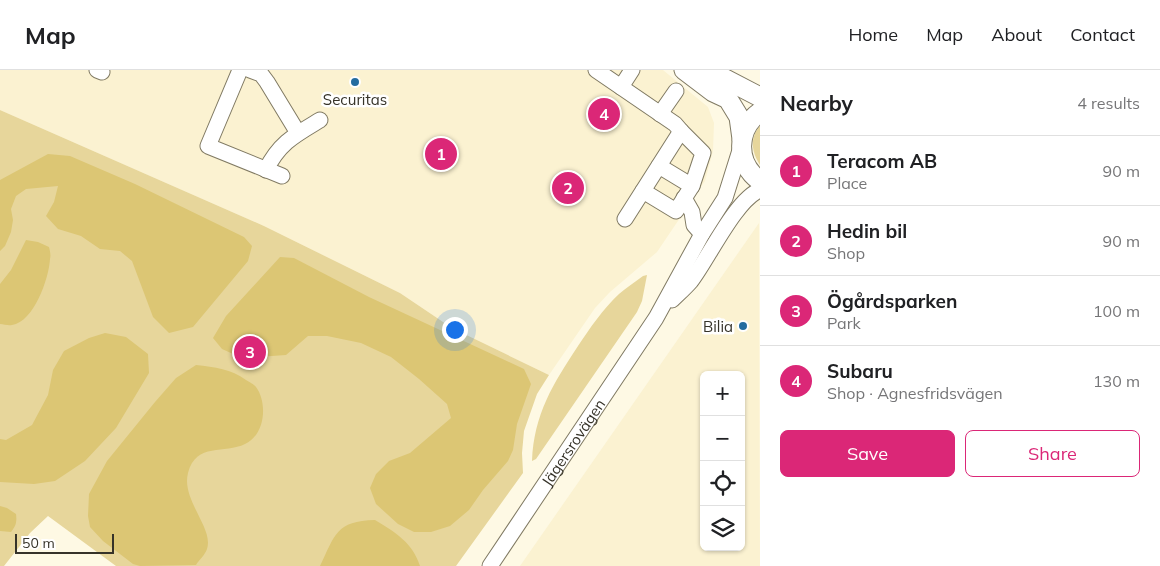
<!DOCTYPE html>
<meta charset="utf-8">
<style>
body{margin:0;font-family:Mulish,sans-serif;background:#f6f6f6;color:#202124}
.controls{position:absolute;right:15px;bottom:15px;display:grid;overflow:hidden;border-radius:8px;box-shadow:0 1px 4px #0004}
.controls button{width:45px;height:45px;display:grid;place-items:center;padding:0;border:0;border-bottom:1px solid #e0e0e0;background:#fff;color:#202124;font:25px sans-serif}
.scale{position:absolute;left:15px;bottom:12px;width:99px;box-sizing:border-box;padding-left:5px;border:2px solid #363329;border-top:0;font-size:14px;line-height:18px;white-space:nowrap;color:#363329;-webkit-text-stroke:4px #fff;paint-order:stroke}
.you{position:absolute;left:454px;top:259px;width:18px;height:18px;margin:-12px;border:4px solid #fff;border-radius:50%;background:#1a73e8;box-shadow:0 0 0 8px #1a73e833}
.badge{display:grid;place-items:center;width:32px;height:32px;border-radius:50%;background:#db2777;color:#fff;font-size:16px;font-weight:700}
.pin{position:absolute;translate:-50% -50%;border:2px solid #fff;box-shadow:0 1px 5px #0006}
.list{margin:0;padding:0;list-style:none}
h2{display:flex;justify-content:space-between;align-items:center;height:65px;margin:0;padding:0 20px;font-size:21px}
h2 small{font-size:16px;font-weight:400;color:#757577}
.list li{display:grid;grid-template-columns:32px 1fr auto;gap:15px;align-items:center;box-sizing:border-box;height:70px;padding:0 20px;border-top:1px solid #e0e0e0}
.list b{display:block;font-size:19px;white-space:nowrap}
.list p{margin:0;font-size:16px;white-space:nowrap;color:#757577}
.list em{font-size:16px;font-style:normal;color:#757577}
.actions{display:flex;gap:10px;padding:15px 20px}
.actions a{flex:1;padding:11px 0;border:1px solid #db2777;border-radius:8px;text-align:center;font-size:18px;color:#db2777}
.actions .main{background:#db2777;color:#fff}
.icon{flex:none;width:28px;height:28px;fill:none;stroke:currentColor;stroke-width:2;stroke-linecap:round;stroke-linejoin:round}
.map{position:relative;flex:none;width:760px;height:496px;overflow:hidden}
header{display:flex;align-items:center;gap:30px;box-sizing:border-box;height:70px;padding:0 25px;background:#fff;border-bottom:1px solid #e0e0e0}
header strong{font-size:24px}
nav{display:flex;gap:28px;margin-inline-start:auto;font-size:18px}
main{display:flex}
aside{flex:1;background:#fff}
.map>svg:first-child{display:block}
</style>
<header>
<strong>Map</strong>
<nav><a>Home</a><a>Map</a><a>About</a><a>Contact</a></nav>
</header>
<main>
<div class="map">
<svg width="760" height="496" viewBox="0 0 760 496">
<rect width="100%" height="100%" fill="#fef9e4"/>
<!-- built -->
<g fill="#fbf2d1" fill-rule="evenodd">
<polygon points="0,0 663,0 708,37 714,53 713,81 705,111 657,182 610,222 595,238 549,305 452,258 400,223 264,156 0,40"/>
<path d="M759,153L760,496H520ZM704,305H741V477H704Z"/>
</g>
<!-- green -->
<g fill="#e7d69b">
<polygon points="0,40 264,156 400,223 452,258 549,305 537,324 524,361 522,383 523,403 456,496 116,496 48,446 30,463 4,496 0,496"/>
<path d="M760,56V95C752,83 749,68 760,56Z"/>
<path d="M647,205L642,231L637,242L536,389L532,391C534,344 553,314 578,276C590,258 603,239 619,224C626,218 635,212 643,206Z"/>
</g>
<!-- forest -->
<g fill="#dcc674">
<polygon points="48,84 70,86 135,114 244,167 252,176 248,191 193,257 169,263 153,247 132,191 120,181 100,179 81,166 58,159 46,146 54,132 58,116 26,119 16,126 11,139 13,150 11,162 5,176 0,181 0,110"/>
<path d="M26,170L38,172L49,177C50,181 51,185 50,189C49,208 34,252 12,255C8,256 4,254 0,254V214L11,200Z"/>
<polygon points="280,187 294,188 369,227 524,299 531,314 517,354 513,380 508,391 483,420 469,440 450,456 431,462 414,462 398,454 376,434 370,418 376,404 389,391 410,383 451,348 447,334 419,309 391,287 361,273 327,266 308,266 286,285 242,288 222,279 213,268 226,246"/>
<polygon points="105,263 126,267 148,284 149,303 116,358 85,391 55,411 34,414 0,412 0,369 6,370 32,355 48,325 53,300 64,281 89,268"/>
<path d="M196,295C215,297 231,299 246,310C249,312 254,314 256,317C268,333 265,365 245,374C225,384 196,372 188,403C181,430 214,458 207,479C205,485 199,490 196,495L140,496L133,494L103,471L90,457L88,446L89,424L107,391L155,332L176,308Z"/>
<path d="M0,436L7,438L16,444C17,452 16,456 11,462L0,461Z"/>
<path d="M375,450C395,462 413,473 420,496H320C335,465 336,451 375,450Z"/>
</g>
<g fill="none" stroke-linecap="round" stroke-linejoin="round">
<defs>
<g id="minor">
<polyline points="97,0 102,2"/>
<polyline points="240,0 208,76 282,106"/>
<polyline points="250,0 261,4 267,12 298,63"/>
<polyline points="596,0 675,54 681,61 625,149"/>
<polyline points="621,17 632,0"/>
<polyline points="660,44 676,21"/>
<polyline points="681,61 703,83 692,116"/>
<path d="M266,100C279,73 295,65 320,50"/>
<polyline points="643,121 676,141 692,116 659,96"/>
<polyline points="684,128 692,142 694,155 702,164"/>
<path d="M672,230C678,224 685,218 691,211C708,189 736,129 760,120"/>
<path id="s1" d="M490,496L656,248L702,164L725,128L741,77"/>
</g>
<g id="major">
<polyline points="684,0 713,22 728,29 739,47 742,69"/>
<polyline points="708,0 760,27"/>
<path d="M760,42C736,59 735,93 760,111"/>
</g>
</defs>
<!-- minor casing -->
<use href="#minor" stroke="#807a63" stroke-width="17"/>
<!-- major casing -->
<use href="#major" stroke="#807a63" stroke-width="21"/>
<!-- minor -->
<use href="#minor" stroke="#fff" stroke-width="15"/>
<!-- major -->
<use href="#major" stroke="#fff" stroke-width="19"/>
</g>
<!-- markers -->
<g fill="#246ca0" stroke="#fff" stroke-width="2">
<circle cx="355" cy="12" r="5"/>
<circle cx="743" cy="256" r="5"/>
</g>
<g text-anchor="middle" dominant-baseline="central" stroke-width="5" stroke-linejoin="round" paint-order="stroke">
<!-- poi labels -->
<g font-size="15" fill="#363329" stroke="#fff">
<text x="355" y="29">Securitas</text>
<text x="733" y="256" text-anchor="end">Bilia</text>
</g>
<!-- street labels -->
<g font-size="15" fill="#363329" stroke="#fff">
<text stroke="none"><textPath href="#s1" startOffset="149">Jägersrovägen</textPath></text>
</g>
</g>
</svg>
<div class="controls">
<button>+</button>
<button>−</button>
<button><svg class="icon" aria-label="locate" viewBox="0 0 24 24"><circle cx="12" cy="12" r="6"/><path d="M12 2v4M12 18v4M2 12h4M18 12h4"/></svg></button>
<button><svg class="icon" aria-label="layers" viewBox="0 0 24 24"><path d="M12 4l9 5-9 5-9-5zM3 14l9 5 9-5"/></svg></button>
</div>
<div class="scale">50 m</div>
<div class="you"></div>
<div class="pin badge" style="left:441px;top:84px">1</div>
<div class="pin badge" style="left:568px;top:118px">2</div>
<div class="pin badge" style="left:250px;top:282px">3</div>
<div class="pin badge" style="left:604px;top:44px">4</div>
</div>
<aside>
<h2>Nearby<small>4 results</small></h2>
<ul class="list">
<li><span class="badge">1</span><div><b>Teracom AB</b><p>Place</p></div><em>90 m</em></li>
<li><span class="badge">2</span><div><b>Hedin bil</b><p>Shop</p></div><em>90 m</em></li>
<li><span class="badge">3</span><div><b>Ögårdsparken</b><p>Park</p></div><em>100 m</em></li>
<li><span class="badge">4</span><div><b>Subaru</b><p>Shop · Agnesfridsvägen</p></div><em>130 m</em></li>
</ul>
<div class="actions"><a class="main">Save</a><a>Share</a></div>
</aside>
</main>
